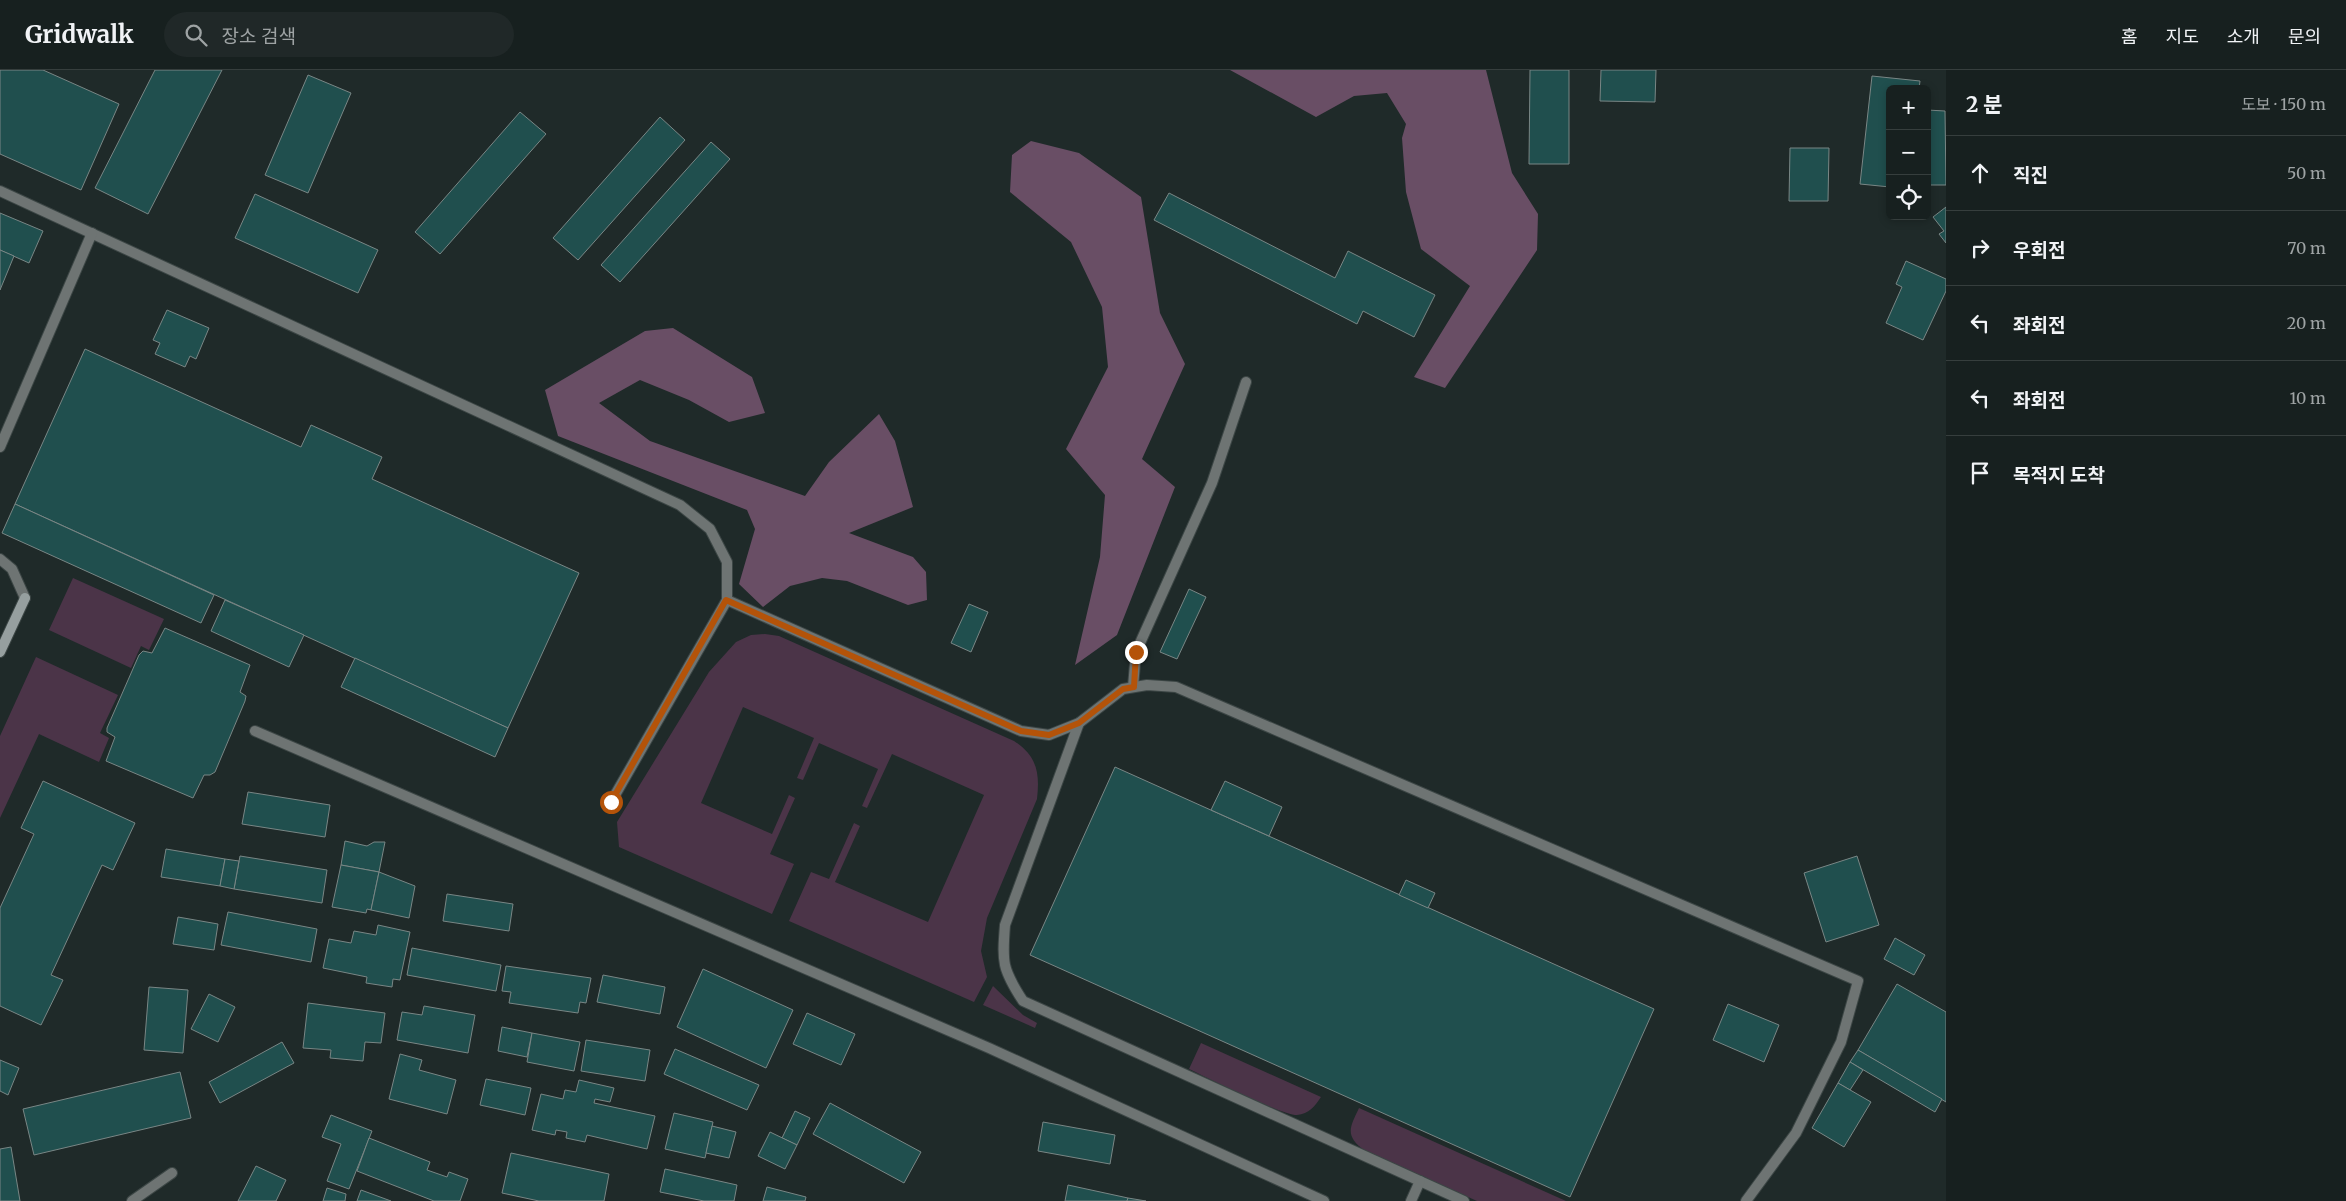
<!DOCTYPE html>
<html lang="ko">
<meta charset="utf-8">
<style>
body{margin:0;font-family:Merriweather,"Noto Sans KR",serif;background:#202828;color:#f1f3f6}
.controls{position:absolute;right:15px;top:15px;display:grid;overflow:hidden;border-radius:8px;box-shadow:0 2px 8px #0003}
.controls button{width:45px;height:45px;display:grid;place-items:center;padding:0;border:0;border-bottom:1px solid #363e3d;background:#17201f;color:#f1f3f6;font:25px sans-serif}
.stop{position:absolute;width:15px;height:15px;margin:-11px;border:4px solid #b45309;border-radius:50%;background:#fff}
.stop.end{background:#b45309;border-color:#fff;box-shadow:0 1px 5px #0008}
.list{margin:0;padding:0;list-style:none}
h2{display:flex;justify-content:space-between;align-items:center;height:65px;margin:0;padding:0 20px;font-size:21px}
h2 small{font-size:16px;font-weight:400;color:#9ea3a4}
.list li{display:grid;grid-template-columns:32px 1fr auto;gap:15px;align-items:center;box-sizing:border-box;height:75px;padding:0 20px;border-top:1px solid #363e3d}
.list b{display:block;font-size:19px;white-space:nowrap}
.list em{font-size:16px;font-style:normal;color:#9ea3a4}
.icon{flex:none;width:28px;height:28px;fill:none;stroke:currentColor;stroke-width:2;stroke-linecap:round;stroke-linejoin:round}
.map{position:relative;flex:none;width:1946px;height:1131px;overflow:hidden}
header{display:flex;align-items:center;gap:30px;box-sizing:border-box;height:70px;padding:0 25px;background:#17201f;border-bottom:1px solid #363e3d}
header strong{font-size:24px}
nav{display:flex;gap:28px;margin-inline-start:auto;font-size:18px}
.search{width:350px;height:45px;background:#202828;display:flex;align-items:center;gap:12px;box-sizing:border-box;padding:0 18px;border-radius:28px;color:#9ea3a4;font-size:19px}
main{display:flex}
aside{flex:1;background:#17201f}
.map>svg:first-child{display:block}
</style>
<header>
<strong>Gridwalk</strong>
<div class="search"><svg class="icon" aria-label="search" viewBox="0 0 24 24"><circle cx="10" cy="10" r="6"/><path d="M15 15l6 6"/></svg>장소 검색</div>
<nav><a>홈</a><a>지도</a><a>소개</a><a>문의</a></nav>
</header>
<main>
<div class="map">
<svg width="1946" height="1131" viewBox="0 0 1946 1131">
<rect width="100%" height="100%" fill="#1f2a29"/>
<!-- green -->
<g fill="#4b3448">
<polygon points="73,508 164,549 149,580 141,576 131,598 49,560"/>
<path d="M765,564L779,566L1014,671C1037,686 1040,703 1037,729L987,848L981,881L987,907L974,932L789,851L811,802L829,809L854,753L860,756L835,812L928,852L984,725L892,684L867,738L862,736L878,699L819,673L803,710L797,708L814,668L743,637L701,733L772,764L789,725L795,728L770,784L794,794L772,844L619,777L617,752L709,602L736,572L751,565Z"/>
<polygon points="36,587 118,625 100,663 109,668 99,692 39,664 0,748 0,666"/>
<polygon points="993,916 1023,945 1037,953 1035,958 983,935"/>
<path d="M1201,973L1321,1027C1315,1036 1309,1044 1297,1045C1281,1045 1208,1008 1189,999Z"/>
<path d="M1359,1038L1566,1131H1477L1365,1081C1345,1066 1349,1059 1359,1038Z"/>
</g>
<!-- forest -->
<g fill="#694e65">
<polygon points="1230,0 1486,0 1512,103 1538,144 1537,180 1445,318 1414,307 1470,216 1421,179 1406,122 1402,68 1406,54 1387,23 1354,26 1316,47"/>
<polygon points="1031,71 1079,83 1141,127 1160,243 1185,294 1142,389 1175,417 1117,565 1075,595 1100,487 1105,425 1066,379 1108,297 1102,237 1071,172 1010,122 1012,85"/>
<polygon points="673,258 752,307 765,343 729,352 689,330 640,310 599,333 650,371 805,426 829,392 879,344 895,371 913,437 849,463 913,487 926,502 927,530 908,535 847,511 822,508 790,516 763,537 739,514 755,459 747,440 558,366 545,320 645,261"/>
</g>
<!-- building -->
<g fill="#204f4e" stroke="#798685">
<polygon points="0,0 43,0 119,34 81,120 0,84"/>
<polygon points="155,0 222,0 148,144 95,118"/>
<polygon points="1530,0 1569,0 1569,94 1529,94"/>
<polygon points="1601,0 1656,0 1655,32 1600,31"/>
<polygon points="308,5 351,23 308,123 265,105"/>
<polygon points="1872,6 1920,11 1919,19 1890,19 1890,117 1860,114"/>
<polygon points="1927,40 1945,41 1946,115 1927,115"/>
<polygon points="520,42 546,64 440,184 415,162"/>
<polygon points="660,47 685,70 578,190 553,168"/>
<polygon points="711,72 730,89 620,212 601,195"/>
<polygon points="1790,78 1829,78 1828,131 1789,131"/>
<polygon points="1169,123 1335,208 1348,181 1435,225 1414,267 1363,241 1357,254 1154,150"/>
<polygon points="255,124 378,180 358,223 235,168"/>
<polygon points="1946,137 1946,173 1939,164 1944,161 1933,147"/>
<polygon points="0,143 43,161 29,193 0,180"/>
<polygon points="0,180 14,186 0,220"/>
<polygon points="1906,191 1946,209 1946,221 1923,270 1886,253 1902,217 1896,214"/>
<polygon points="167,240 209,258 196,289 190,286 185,297 155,284 160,273 153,270"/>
<polygon points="85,279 301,377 311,355 382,387 372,409 579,503 508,658 15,434"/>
<polygon points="15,434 214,525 201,553 2,463"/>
<polygon points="1189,519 1206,527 1177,589 1160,582"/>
<polygon points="225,530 304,565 289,597 211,561"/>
<polygon points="969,534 988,542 971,582 951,573"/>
<polygon points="165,558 250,595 240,622 246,626 245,631 215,702 210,705 204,705 193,728 106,691 115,667 107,662 107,658 139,585 143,581 152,583"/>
<polygon points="355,588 508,658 495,687 341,617"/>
<polygon points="1115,697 1654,939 1570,1127 1030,885"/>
<polygon points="43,711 135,753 113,800 102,795 51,905 63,910 41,955 0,936 0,838 34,764 21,758"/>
<polygon points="1225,711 1282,737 1269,766 1211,740"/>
<polygon points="248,722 330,735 325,767 242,754"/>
<polygon points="345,771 367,776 374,772 385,772 379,802 341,795"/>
<polygon points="166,779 225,789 220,816 161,807"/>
<polygon points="240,786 327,800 322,833 234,819"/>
<polygon points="1857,786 1879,855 1826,872 1804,803"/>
<polygon points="225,789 239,791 234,819 220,816"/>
<polygon points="341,795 379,802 371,840 367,839 366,843 332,837"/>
<polygon points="379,802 415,816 409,848 371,840"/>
<polygon points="1406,810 1435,823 1428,838 1399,825"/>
<polygon points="447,824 513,834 509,861 443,851"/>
<polygon points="228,842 317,859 311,892 221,875"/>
<polygon points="178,847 218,854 214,880 173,874"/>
<polygon points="378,855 410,862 400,910 393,909 392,917 366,913 367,907 323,898 329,869 351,873 354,861 376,865"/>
<polygon points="1895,868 1925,885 1914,905 1884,889"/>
<polygon points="412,878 501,895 496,921 407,905"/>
<polygon points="506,896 591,908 586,933 580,932 578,943 509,933 511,922 502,921"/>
<polygon points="703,899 793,940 766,998 677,957"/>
<polygon points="603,905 665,917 660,944 597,932"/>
<polygon points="1897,914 1946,942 1946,1032 1858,980"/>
<polygon points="149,917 188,920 183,983 144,980"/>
<polygon points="209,924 235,937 218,972 191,959"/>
<polygon points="308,933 385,943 381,973 365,972 363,991 330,988 331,980 303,978"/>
<polygon points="1728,934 1779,955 1764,992 1713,970"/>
<polygon points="424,936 475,945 468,983 397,970 402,942 422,945"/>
<polygon points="807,943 855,964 841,995 793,974"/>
<polygon points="502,957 532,963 527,987 498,981"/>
<polygon points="532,963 580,972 574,1001 527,992"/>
<polygon points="586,970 650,980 645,1011 581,1001"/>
<polygon points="282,972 294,993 220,1033 209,1012"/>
<polygon points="675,979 759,1015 747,1040 664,1004"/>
<polygon points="1858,980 1942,1029 1935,1042 1850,992"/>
<polygon points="400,984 422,990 419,1000 456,1010 447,1044 389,1029"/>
<polygon points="0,990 19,998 8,1025 0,1021"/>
<polygon points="1850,992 1863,1000 1850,1020 1838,1013"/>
<polygon points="180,1002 191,1048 34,1085 23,1039"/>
<polygon points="486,1009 531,1018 525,1045 480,1035"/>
<polygon points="579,1010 614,1018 610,1032 595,1029 594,1033 655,1046 647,1079 587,1065 585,1072 566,1068 567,1062 556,1060 555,1065 532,1060 541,1024 563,1029 565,1020 576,1022"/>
<polygon points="1838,1013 1871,1032 1844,1077 1812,1058"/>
<polygon points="830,1033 921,1082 904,1113 813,1064"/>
<polygon points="795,1041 810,1048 797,1075 782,1068"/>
<polygon points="674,1043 713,1052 705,1088 665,1079"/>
<polygon points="331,1045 372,1061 349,1119 327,1111 341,1074 322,1067"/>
<polygon points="1043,1052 1115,1065 1110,1094 1038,1081"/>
<polygon points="712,1056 736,1062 729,1088 706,1083"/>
<polygon points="770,1062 797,1075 785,1099 758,1086"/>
<polygon points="369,1068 430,1092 427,1100 447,1107 449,1102 468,1109 460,1131 434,1131 357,1101"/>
<polygon points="11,1077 20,1131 0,1131 0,1079"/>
<polygon points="511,1083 609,1104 604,1131 539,1131 502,1123"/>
<polygon points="256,1096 286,1110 276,1131 238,1131"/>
<polygon points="665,1099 737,1115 734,1131 704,1131 660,1122"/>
<polygon points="1068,1115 1128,1128 1127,1131 1065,1131"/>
<polygon points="767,1117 806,1127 805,1131 763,1131"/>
<polygon points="327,1118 346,1124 345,1131 323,1131"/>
<polygon points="361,1120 391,1131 357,1131"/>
<polygon points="1128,1128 1146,1131 1127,1131"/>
</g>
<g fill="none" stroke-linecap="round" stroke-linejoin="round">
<defs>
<g id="service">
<polyline points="727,530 1021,661 1049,665 1079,653 1123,619 1147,615 1176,617 1858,911 1841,972 1796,1063 1746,1131"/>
<polyline points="1133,617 1136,582 1212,413 1246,312"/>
<path d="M1079,653L1005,855C1002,892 1002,899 1023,931L1464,1131"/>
<polyline points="255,661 989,978 1324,1131"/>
<polyline points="132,1131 172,1103"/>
<polyline points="1411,1131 1420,1111"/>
</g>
<g id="minor">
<polyline points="0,121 680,435 710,459 727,492 727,530 611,732"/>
<polyline points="0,377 92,163"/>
<polyline points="0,489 12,499 25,528"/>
</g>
<polyline id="secondary" points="0,582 25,528"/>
</defs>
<!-- service casing -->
<use href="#service" stroke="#3c4645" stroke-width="12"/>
<!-- minor casing -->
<use href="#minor" stroke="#3c4645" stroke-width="12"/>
<!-- secondary casing -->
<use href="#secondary" stroke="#3c4645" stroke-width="12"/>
<!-- service -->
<use href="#service" stroke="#6e7473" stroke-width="10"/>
<!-- minor -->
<use href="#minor" stroke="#6e7473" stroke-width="10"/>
<!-- secondary -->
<use href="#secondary" stroke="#969f9f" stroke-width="10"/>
</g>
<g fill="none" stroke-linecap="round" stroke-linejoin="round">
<!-- route -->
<polyline stroke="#b45309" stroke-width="6" points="611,732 726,530 1021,661 1049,665 1079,653 1123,619 1134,617 1136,582"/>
</g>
</svg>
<div class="controls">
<button>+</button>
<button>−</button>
<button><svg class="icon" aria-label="locate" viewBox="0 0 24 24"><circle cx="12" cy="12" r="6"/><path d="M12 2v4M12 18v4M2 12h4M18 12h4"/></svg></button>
</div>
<div class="stop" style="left:611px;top:732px"></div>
<div class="stop end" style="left:1136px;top:582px"></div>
</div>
<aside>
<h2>2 분<small>도보 · 150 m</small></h2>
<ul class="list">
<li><svg class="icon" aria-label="ahead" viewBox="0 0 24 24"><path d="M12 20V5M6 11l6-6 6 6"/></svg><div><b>직진</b></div><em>50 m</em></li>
<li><svg class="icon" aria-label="right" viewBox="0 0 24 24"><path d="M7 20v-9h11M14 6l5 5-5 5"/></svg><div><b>우회전</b></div><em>70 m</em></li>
<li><svg class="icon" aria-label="left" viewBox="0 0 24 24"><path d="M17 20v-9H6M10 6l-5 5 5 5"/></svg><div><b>좌회전</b></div><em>20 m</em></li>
<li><svg class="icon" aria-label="left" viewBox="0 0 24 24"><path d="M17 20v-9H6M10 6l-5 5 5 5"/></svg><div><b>좌회전</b></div><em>10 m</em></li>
<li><svg class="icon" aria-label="arrive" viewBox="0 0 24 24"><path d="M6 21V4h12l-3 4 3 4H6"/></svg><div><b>목적지 도착</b></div></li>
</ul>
</aside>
</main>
